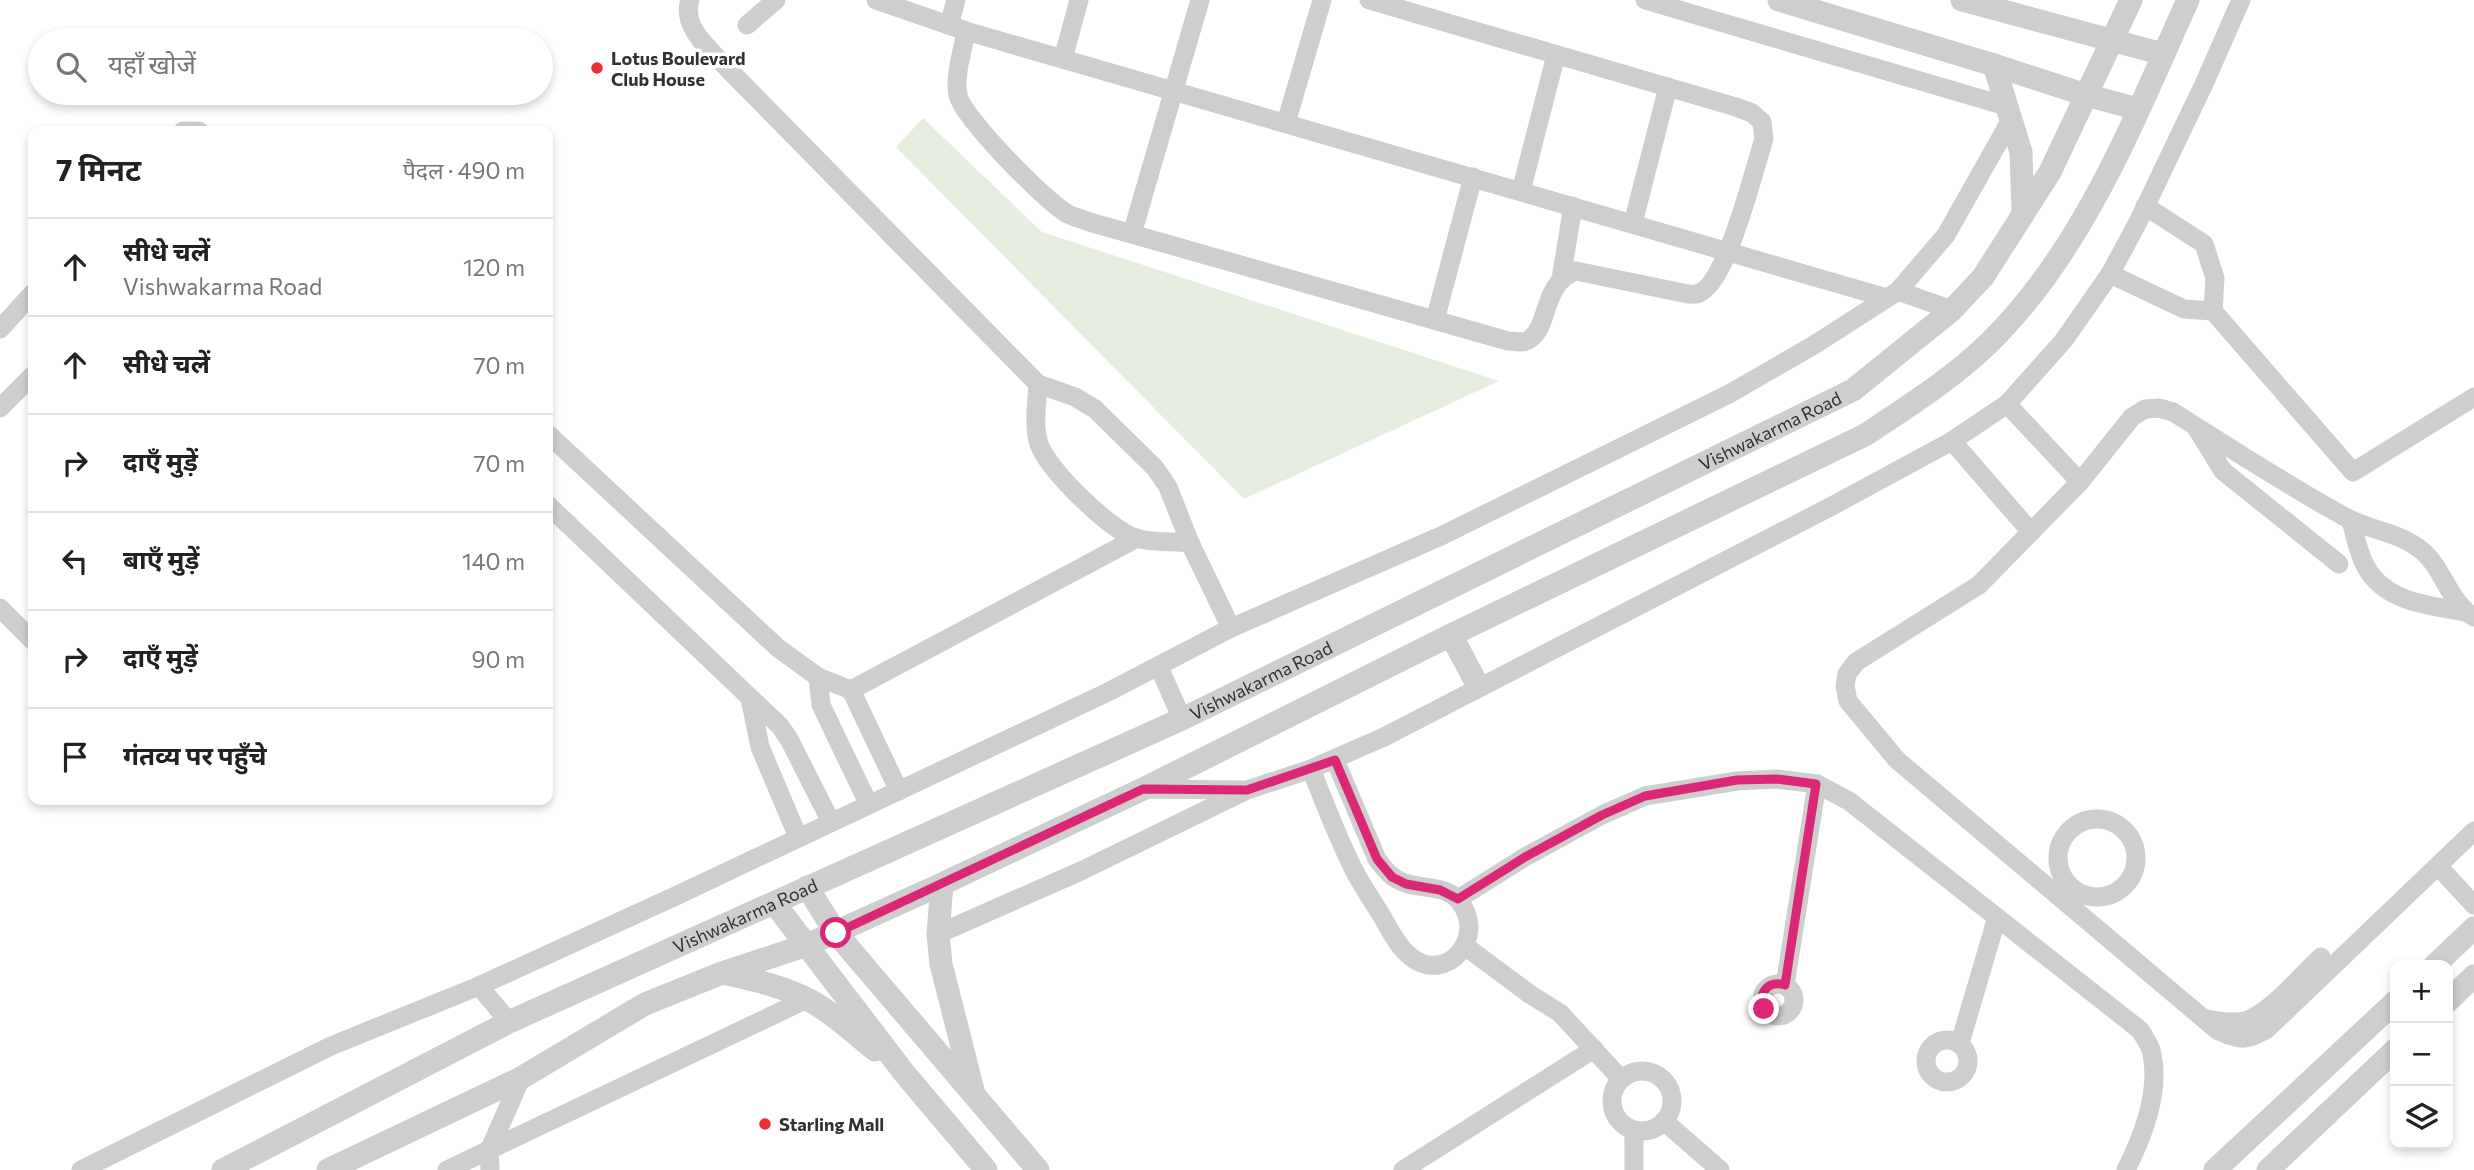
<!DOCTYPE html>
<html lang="hi">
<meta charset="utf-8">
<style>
body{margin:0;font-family:Commissioner,"Noto Sans Devanagari",sans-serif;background:#f2f2f2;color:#222}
.controls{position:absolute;right:21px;bottom:21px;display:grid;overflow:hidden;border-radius:14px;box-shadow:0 4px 10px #0003}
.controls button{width:63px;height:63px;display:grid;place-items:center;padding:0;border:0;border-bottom:2px solid #e0e0e0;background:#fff;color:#222;font:35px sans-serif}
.stop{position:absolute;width:21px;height:21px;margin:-16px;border:5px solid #db2777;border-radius:50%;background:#fff}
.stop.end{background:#db2777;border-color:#fff;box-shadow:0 2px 7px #0008}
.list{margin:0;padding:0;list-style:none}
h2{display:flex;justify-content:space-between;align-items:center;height:91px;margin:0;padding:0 28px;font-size:30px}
h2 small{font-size:23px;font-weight:400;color:#767676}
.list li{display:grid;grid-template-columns:46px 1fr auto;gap:21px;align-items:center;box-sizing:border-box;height:98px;padding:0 28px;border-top:2px solid #e0e0e0}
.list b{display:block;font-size:26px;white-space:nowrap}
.list p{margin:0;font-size:23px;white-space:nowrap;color:#767676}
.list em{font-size:23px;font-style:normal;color:#767676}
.icon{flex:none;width:38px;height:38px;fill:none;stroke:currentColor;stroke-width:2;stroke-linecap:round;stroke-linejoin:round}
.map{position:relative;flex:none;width:2474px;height:1170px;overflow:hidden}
.search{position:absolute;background:#fff;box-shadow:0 4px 10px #0003;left:28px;top:28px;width:525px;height:77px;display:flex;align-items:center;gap:18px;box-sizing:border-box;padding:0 24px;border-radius:38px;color:#767676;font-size:26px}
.panel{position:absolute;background:#fff;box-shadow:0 4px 10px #0003;left:28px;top:126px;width:525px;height:679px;border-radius:14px}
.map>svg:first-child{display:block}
</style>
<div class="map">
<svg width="2474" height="1170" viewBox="0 0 2474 1170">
<rect width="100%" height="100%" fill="#fff"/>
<!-- green -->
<polygon fill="#e6eedf" points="923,118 1042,232 1499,381 1244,499 896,147"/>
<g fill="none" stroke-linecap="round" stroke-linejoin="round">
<!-- minor -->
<g stroke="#cecece" stroke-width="19">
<polyline points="876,0 966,31 1887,298"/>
<polyline points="1645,0 2009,107"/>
<polyline points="747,25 776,0"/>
<polyline points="949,25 956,0"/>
<path d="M966,31C963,51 954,75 958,95C962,117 1047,203 1068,214C1076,218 1085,220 1093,223L1508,341C1514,341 1524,344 1530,339C1550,325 1542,283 1576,271L1688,294C1692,294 1696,295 1699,293C1727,283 1754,169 1764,139L1762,122L1752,113L1736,107L1369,0"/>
<polyline points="1063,59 1079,0"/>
<polyline points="1286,123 1322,0"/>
<polyline points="183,131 199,131"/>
<polyline points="1521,191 1556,55"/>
<polyline points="2145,206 2204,244 2215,278 2213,311 2353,472 2474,397"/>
<polyline points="1633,223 1668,87"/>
<polyline points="1132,234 1200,0"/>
<polyline points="2110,274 2184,309 2213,311"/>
<polyline points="1561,279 1573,206"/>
<polyline points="1898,291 1952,310"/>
<polyline points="1435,320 1473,177"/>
<polyline points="0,329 33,293"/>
<path d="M1038,384C1037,403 1033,426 1039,444C1048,470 1109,529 1135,538C1151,543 1173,541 1190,543"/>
<polyline points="2007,404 2080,482"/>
<polyline points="0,408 33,375"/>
<polyline points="2197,429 2223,471 2339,564"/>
<polyline points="548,434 778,648 818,677 851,690 899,791"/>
<polyline points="1952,441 2031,532"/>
<polyline points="548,505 780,726 789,739 831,822"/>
<path d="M2351,520C2355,535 2358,553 2366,567C2385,602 2430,606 2466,612"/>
<polyline points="0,608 33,641"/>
<path d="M2474,617C2447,601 2443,564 2417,547C2396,532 2370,530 2347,518C2288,486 2230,448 2173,412L2159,408L2145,409L2132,417L2080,482L1979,585L1856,662L1847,674L1845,686L1848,701L1897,760L2217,1030C2239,1040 2245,1042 2267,1029L2474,831"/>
<polyline points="1231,628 1441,536 1729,394 1814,345 1898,291 1946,235 2012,118"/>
<polyline points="1159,667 1182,719"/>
<polyline points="818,677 821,705 869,805"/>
<polyline points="851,690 1137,538"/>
<polyline points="750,698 760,747 798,837"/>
<path d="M1311,769C1325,804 1338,839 1355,872C1363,887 1372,900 1380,913C1389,928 1397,946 1411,957C1447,985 1488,936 1459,901C1446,885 1422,889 1405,883C1392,879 1385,870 1377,859L1335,760"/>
<polyline points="1144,789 1243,790"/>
<circle cx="2097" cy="858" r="39"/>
<polyline points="2438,866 2474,905"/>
<path d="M1458,899L1525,857L1602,815L1645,796L1737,781L1777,779L1817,784L1849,801L2140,1030C2144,1037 2151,1046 2152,1054C2160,1093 2143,1136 2126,1170"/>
<polyline points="938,934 1081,871 1247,790 1311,769 1384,737 1832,506 1952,441 2007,404 2064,340 2110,274 2137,224 2204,84 2241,0"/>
<polyline points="1465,946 1531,995 1560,1013 1621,1079"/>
<circle cx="1778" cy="1000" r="16"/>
<polyline points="1785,985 1817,784"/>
<polyline points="479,986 509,1022"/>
<path d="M2206,1019C2219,1021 2233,1024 2245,1021C2271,1013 2301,975 2321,957"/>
<circle cx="1947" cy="1061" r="21"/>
<polyline points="1960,1043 1997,917"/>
<circle cx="1642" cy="1101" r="30"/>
<polyline points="1664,1121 1720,1170"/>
<polyline points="1634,1130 1634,1170"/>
<path d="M81,1170L331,1046L479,986L680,894L1108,692L1231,628L1190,543L1168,487L1155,468L1095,409L1075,397L1038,384L731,72C714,53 680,28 690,0"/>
<polyline points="447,1170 807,999"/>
<polyline points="490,1170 489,1151 521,1078"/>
<polyline points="1403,1170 1594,1049"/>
</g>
<!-- tertiary -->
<g stroke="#cecece" stroke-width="23">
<polyline points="1779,0 1994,65 2086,95 2138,109"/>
<polyline points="1962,0 2163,54"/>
<polyline points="1994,65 2021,152 2023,214"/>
<polyline points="1451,635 1478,686"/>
<polyline points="942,884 938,934 941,964 973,1090"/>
<polyline points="807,887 836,933 1038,1170"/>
<polyline points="775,904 905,1074 986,1170"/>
<polyline points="2435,965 2474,928"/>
<path d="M724,973C753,980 783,986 809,1000C833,1013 854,1033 875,1050"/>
<polyline points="2448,1001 2474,976"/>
<path id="s1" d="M223,1170L509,1022L1182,719L1853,390L1952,310L1983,277L2050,172L2131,0"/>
<path d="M328,1170L521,1078L645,1004L722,973L807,945L942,884L1143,789L1451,635L1865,435C1907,407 1952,379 1989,343C2084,250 2134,119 2188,0"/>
<polyline points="2215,1170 2395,1002"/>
<polyline points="2268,1170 2395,1050"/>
</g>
</g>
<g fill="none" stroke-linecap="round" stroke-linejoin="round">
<!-- route -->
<path stroke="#db2777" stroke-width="9" d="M836,933L1143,789L1247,790L1335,760L1377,859L1392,877L1406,884L1440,890L1458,899L1525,857L1602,815L1645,796L1737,780L1777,779L1816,784L1785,985C1768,980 1757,993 1764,1009"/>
</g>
<!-- markers -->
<g fill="#ed2e33" stroke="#fff" stroke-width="2.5">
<circle cx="597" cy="68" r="7"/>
<circle cx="765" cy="1124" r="7"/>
</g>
<g text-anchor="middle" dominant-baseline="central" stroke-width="7" stroke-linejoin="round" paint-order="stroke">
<!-- poi labels -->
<g font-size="18" font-weight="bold" fill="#313131" stroke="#fff" text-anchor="start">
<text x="611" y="58">Lotus Boulevard<tspan x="611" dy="21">Club House</tspan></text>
<text x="779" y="1124">Starling Mall</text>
</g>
<!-- street labels -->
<g font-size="18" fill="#313131" stroke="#fff">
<text stroke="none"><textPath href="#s1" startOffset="1715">Vishwakarma Road</textPath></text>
<text stroke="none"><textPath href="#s1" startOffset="1148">Vishwakarma Road</textPath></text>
<text stroke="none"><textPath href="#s1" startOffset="581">Vishwakarma Road</textPath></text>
</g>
</g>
</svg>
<div class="controls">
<button>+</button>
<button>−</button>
<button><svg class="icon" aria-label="layers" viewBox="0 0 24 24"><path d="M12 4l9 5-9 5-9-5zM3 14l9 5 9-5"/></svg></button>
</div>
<div class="stop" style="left:836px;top:933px"></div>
<div class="stop end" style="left:1764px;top:1009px"></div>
<div class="search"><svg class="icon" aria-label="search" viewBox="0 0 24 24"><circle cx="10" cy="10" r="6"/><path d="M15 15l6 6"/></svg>यहाँ खोजें</div>
<section class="panel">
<h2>7 मिनट<small>पैदल · 490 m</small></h2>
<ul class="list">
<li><svg class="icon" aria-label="ahead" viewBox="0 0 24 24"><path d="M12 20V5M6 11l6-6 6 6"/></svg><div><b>सीधे चलें</b><p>Vishwakarma Road</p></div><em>120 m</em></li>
<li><svg class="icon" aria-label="ahead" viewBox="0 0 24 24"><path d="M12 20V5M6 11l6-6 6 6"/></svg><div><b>सीधे चलें</b></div><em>70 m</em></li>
<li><svg class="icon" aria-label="right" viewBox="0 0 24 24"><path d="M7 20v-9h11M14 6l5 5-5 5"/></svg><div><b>दाएँ मुड़ें</b></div><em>70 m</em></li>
<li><svg class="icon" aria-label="left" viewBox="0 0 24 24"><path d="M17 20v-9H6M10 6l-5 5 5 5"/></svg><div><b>बाएँ मुड़ें</b></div><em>140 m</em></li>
<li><svg class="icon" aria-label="right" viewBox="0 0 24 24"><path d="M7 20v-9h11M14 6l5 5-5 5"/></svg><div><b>दाएँ मुड़ें</b></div><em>90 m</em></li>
<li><svg class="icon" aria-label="arrive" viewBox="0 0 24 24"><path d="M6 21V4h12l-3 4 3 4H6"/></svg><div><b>गंतव्य पर पहुँचे</b></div></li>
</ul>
</section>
</div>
